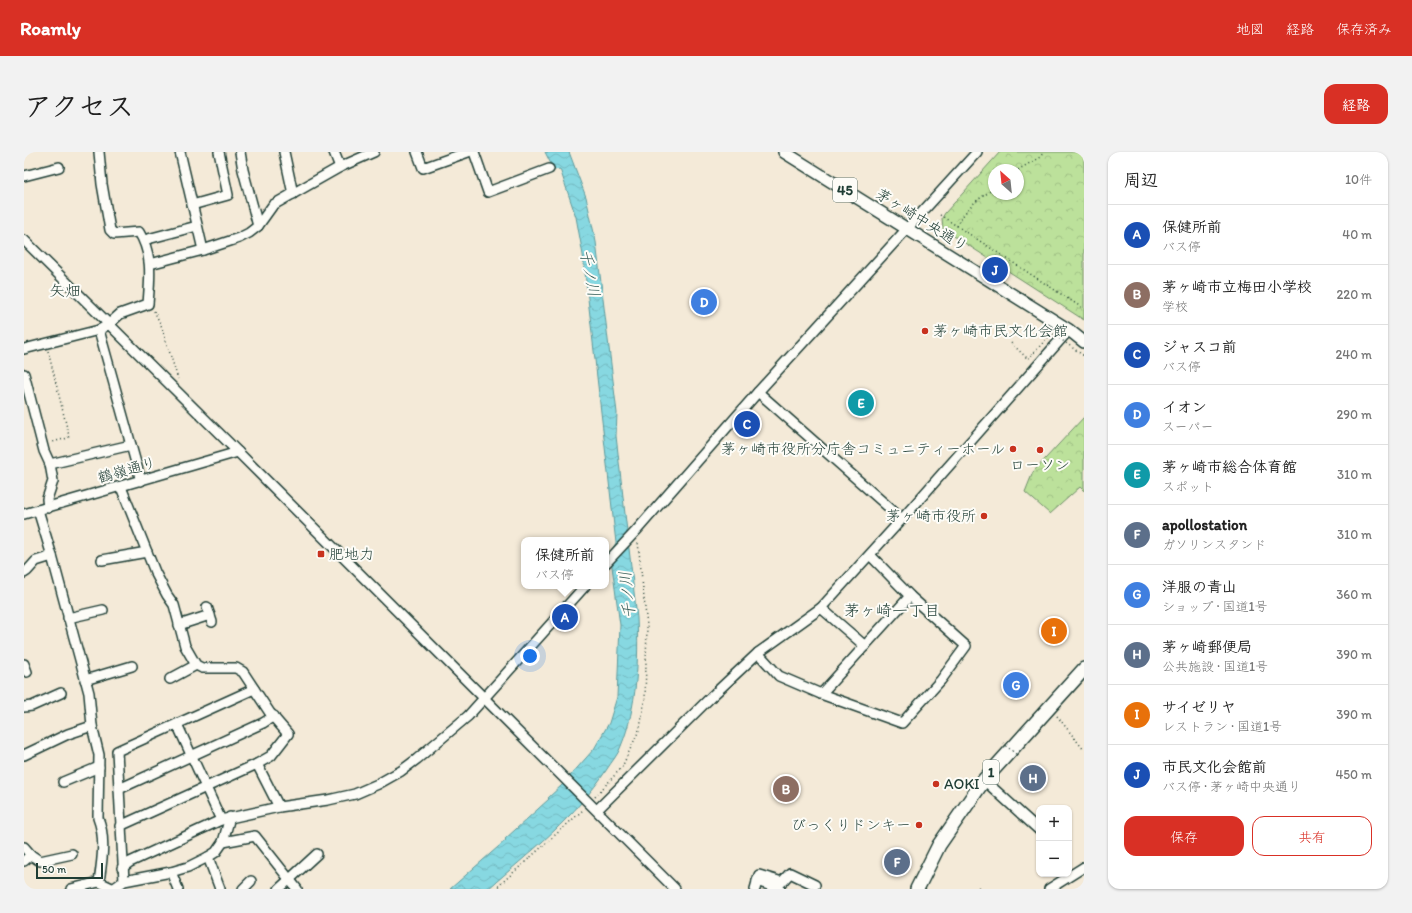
<!DOCTYPE html>
<html lang="ja">
<meta charset="utf-8">
<style>
body{margin:0;font-family:Itim,"Klee One",sans-serif;background:#f2f2f2;color:#222}
.controls{position:absolute;right:12px;bottom:12px;display:grid;overflow:hidden;border-radius:8px;box-shadow:0 1px 3px #0004}
.controls button{width:36px;height:36px;display:grid;place-items:center;padding:0;border:0;border-bottom:1px solid #e0e0e0;background:#fff;color:#222;font:20px sans-serif}
.compass{position:absolute;left:964px;top:12px;width:36px;height:36px;border-radius:50%;background:#fff;box-shadow:0 1px 3px #0004;rotate:333deg}
.scale{position:absolute;left:12px;bottom:10px;width:67px;box-sizing:border-box;padding-left:4px;border:2px solid #1f3d34;border-top:0;font-size:11px;line-height:14px;white-space:nowrap;color:#1f3d34;-webkit-text-stroke:3px #fdfcf7;paint-order:stroke}
.you{position:absolute;left:506px;top:504px;width:14px;height:14px;margin:-10px;border:3px solid #fff;border-radius:50%;background:#1a73e8;box-shadow:0 0 0 6px #1a73e833}
.badge{display:grid;place-items:center;width:26px;height:26px;border-radius:50%;background:#d93025;color:#fff;font-size:13px;font-weight:700}
.pin{position:absolute;translate:-50% -50%;border:2px solid #fff;box-shadow:0 1px 4px #0006}
.popup{position:absolute;left:497px;top:385px;width:88px;height:52px;box-sizing:border-box;display:grid;place-content:center;border-radius:8px;background:#fff;filter:drop-shadow(0 1px 3px #0005);font-size:13px;white-space:nowrap;color:#767676}
.popup b{font-size:15px;color:#222}
.popup::after{content:'';position:absolute;left:50%;top:100%;margin-left:-8px;border:8px solid transparent;border-top-color:#fff}
.list{margin:0;padding:0;list-style:none}
h2{display:flex;justify-content:space-between;align-items:center;height:52px;margin:0;padding:0 16px;font-size:17px}
h2 small{font-size:13px;font-weight:400;color:#767676}
.list li{display:grid;grid-template-columns:26px 1fr auto;gap:12px;align-items:center;box-sizing:border-box;height:60px;padding:0 16px;border-top:1px solid #e0e0e0}
.list b{display:block;font-size:15px;white-space:nowrap}
.list p{margin:0;font-size:13px;white-space:nowrap;color:#767676}
.list em{font-size:13px;font-style:normal;color:#767676}
.actions{display:flex;gap:8px;padding:12px 16px}
.actions a{flex:1;padding:9px 0;border:1px solid #d93025;border-radius:12px;text-align:center;font-size:14px;color:#d93025}
.actions .main{background:#d93025;color:#fff}
.map{position:relative;flex:none;width:1060px;height:737px;overflow:hidden;border-radius:12px}
header{display:flex;align-items:center;gap:24px;box-sizing:border-box;height:56px;padding:0 20px;background:#d93025;color:#fff}
header strong{font-size:19px}
nav{display:flex;gap:22px;margin-inline-start:auto;font-size:14px}
.intro{display:flex;align-items:center;justify-content:space-between;box-sizing:border-box;height:96px;padding:0 24px}
h1{margin:0;font-size:28px}
.button{padding:10px 18px;border-radius:12px;background:#d93025;color:#fff;font-size:14px;font-weight:700}
main{display:flex;gap:24px;padding:0 24px}
aside{flex:1;background:#fff;border-radius:12px;box-shadow:0 1px 3px #0004}
.map>svg:first-child{display:block}
</style>
<header>
<strong>Roamly</strong>
<nav><a>地図</a><a>経路</a><a>保存済み</a></nav>
</header>
<div class="intro"><h1>アクセス</h1><a class="button">経路</a></div>
<main>
<div class="map">
<svg width="1060" height="737" viewBox="0 0 1060 737">
<defs>
<pattern id="park-crowns" width="20" height="18" patternUnits="userSpaceOnUse"><rect width="20" height="18" fill="#bce19b"/><path d="M2 6a3 3 0 1 1 6 0M12 15a3 3 0 1 1 6 0" fill="none" stroke="#a1c286"/></pattern>
<pattern id="water-waves" width="16" height="10" patternUnits="userSpaceOnUse"><rect width="16" height="10" fill="#87d8e1"/><path d="M0 5q4-4 8 0t8 0" fill="none" stroke="#74bac2"/></pattern>
</defs>
<rect width="100%" height="100%" fill="#f4ead8"/>
<filter id="ink" filterUnits="userSpaceOnUse"><feTurbulence type="fractalNoise" baseFrequency=".025" numOctaves="2"/><feDisplacementMap in="SourceGraphic" scale="8" xChannelSelector="R" yChannelSelector="G"/><feConvolveMatrix kernelMatrix="1 2 1 2 8 2 1 2 1" color-interpolation-filters="sRGB"/></filter>
<g filter="url(#ink)">
<!-- park -->
<g fill="url(#park-crowns)" stroke="#6e8f68" fill-rule="evenodd">
<path d="M976,0H1060V168L919,77L918,66L921,61ZM970,18H994V42H970Z"/>
<polygon points="1060,265 1060,339 1056,335 1026,362 1001,340 1009,320"/>
</g>
<!-- water -->
<path fill="url(#water-waves)" stroke="#5d9a9c" d="M521,0H545L562,45L572,90L593,261L592,284L613,466C615,507 613,556 597,594C594,603 588,609 583,617C552,665 506,700 464,737H426L482,688L481,687L525,647L524,646L538,633L570,597L585,571L593,545L596,473L586,400L592,391L559,103L552,65L536,17L530,18Z"/>
<g fill="none" stroke-linecap="round" stroke-linejoin="round">
<defs>
<g id="minor">
<polyline points="156,0 179,98"/>
<polyline points="216,0 219,18 234,74"/>
<polyline points="260,0 269,42"/>
<polyline points="310,0 316,15"/>
<polyline points="393,0 399,16 444,0"/>
<polyline points="450,0 464,40 525,17"/>
<polyline points="0,24 35,15"/>
<polyline points="168,53 204,43 195,0"/>
<polyline points="0,88 214,300 651,737"/>
<polyline points="120,88 173,74"/>
<polyline points="126,112 179,98 215,86 225,81 234,74 249,53 316,15 350,0"/>
<polyline points="75,178 117,329"/>
<path d="M0,197L75,178L85,172L96,162L124,152C126,126 129,103 115,80L90,82L86,78L78,32L75,0"/>
<polyline points="0,222 20,299 26,312 29,329 23,347 24,356"/>
<polyline points="734,240 878,367"/>
<polyline points="26,312 107,293"/>
<polyline points="97,335 131,420 143,443 150,453 161,494 172,513 178,516 212,516 219,520 246,561 264,582 247,604 233,612 255,655"/>
<path d="M14,358L28,404L65,541L68,574L75,603L74,666C82,686 78,709 75,730"/>
<polyline points="0,362 214,300"/>
<polyline points="78,408 123,400"/>
<polyline points="582,411 612,379 734,240 953,0"/>
<polyline points="0,421 3,419 12,409 28,404"/>
<polyline points="183,455 188,470"/>
<polyline points="797,456 841,494"/>
<polyline points="44,466 79,458"/>
<polyline points="155,473 186,463"/>
<polyline points="734,501 755,524 797,542 878,571 917,528 942,494 886,444 846,403"/>
<polyline points="0,512 3,520"/>
<polyline points="146,527 172,513"/>
<polyline points="61,528 108,514"/>
<polyline points="797,542 886,444"/>
<polyline points="0,555 8,554 37,541"/>
<polyline points="153,572 197,668"/>
<polyline points="0,603 44,582 68,574"/>
<polyline points="960,628 1015,678"/>
<polyline points="39,630 75,615"/>
<polyline points="95,637 239,571 250,564"/>
<polyline points="573,658 687,545 734,501 797,456 878,367 1045,178"/>
<polyline points="96,674 233,612"/>
<polyline points="199,690 231,684 273,737"/>
<polyline points="0,695 7,703 0,709"/>
<polyline points="7,703 16,709 48,702"/>
<polyline points="184,705 196,737"/>
<polyline points="98,716 106,710 197,668 255,655 304,648 331,642 354,632 377,619 393,607 444,564 561,434"/>
<polyline points="147,720 154,737"/>
<polyline points="100,729 93,599 230,537"/>
<polyline points="733,729 756,737"/>
<polyline points="47,737 75,730 90,737"/>
<polyline points="89,737 100,729 147,720 164,715 184,705 192,700 199,690 206,665"/>
<polyline points="219,737 227,729"/>
<polyline points="255,737 293,702"/>
<polyline points="731,737 735,723 758,730 766,721 791,733"/>
<polyline points="1025,737 1060,715"/>
</g>
<polyline id="major" points="760,0 1045,178 1060,190"/>
<polyline id="highway" points="893,737 915,693 960,628 1060,517"/>
</defs>
<!-- minor casing -->
<use href="#minor" stroke="#1f3d34" stroke-width="12"/>
<!-- major casing -->
<use href="#major" stroke="#1f3d34" stroke-width="14"/>
<!-- highway casing -->
<use href="#highway" stroke="#1f3d34" stroke-width="16"/>
<!-- path -->
<g stroke="#1f3d34" stroke-width="1.5" stroke-dasharray="1 3" stroke-linecap="butt">
<polyline points="994,18 1016,5 1020,0"/>
<polyline points="916,63 1060,157"/>
<path d="M933,74C942,56 952,48 970,37"/>
<polyline points="130,159 137,173 154,227"/>
<polyline points="24,199 45,284 44,286 28,290"/>
<polyline points="1059,203 1060,202"/>
<polyline points="1033,564 1060,598"/>
<polyline points="571,645 598,615 616,576 621,547 623,474 614,390"/>
<polyline points="954,735 957,737"/>
<polyline points="471,737 559,658"/>
</g>
<!-- minor -->
<use href="#minor" stroke="#fdfcf7" stroke-width="9"/>
<!-- major -->
<use href="#major" stroke="#fdfcf7" stroke-width="11"/>
<!-- highway -->
<use href="#highway" stroke="#fdfcf7" stroke-width="13"/>
<!-- path-bridge -->
<g stroke="#1f3d34" stroke-width="1.5" stroke-dasharray="1 3" stroke-linecap="butt">
<polyline points="987,191 1004,207 1028,181 1060,204"/>
<polyline points="979,591 993,603"/>
</g>
</g>
</g>
<!-- markers -->
<g fill="#c8321e" stroke="#fdfcf7" stroke-width="1.5">
<circle cx="901" cy="179" r="4"/>
<circle cx="989" cy="297" r="4"/>
<circle cx="1016" cy="298" r="4"/>
<circle cx="960" cy="364" r="4"/>
<rect x="293" y="398" width="8" height="8" rx="2"/>
<circle cx="912" cy="632" r="4"/>
<circle cx="895" cy="673" r="4"/>
</g>
<g text-anchor="middle" dominant-baseline="central" stroke-width="4" stroke-linejoin="round" paint-order="stroke">
<!-- shield labels -->
<g fill="#fdfcf7" stroke="#62766e" stroke-width="1">
<rect x="809" y="26" width="24" height="24" rx="3"/>
<rect x="959" y="608" width="16" height="24" rx="3"/>
</g>
<g font-size="14" font-weight="bold" fill="#1f3d34">
<text x="821" y="38">45</text>
<text x="967" y="620">1</text>
</g>
<!-- street labels -->
<g font-size="15" fill="#1f3d34" stroke="#fdfcf7">
<text transform="translate(898 68) rotate(32)">茅ヶ崎中央通り</text>
<text transform="translate(103 318) rotate(-16)">鶴嶺通り</text>
</g>
<!-- poi labels -->
<g font-size="15" fill="#1f3d34" stroke="#fdfcf7" text-anchor="start">
<text x="909" y="179">茅ヶ崎市民文化会館</text>
<text x="981" y="297" text-anchor="end">茅ヶ崎市役所分庁舎コミュニティーホール</text>
<text x="1016" y="313" text-anchor="middle">ローソン</text>
<text x="952" y="364" text-anchor="end">茅ヶ崎市役所</text>
<text x="305" y="402">肥地力</text>
<text x="920" y="632">AOKI</text>
<text x="887" y="673" text-anchor="end">びっくりドンキー</text>
</g>
<!-- water labels -->
<g font-size="16" font-style="italic" fill="#345c57" stroke="#fdfcf7">
<text transform="translate(566 121) rotate(79)">千ノ川</text>
<text transform="translate(603 443) rotate(-96)">千ノ川</text>
</g>
<!-- neighbourhood labels -->
<g font-size="16" fill="#1f3d34" stroke="#fdfcf7">
<text x="41" y="138">矢畑</text>
<text x="868" y="458">茅ヶ崎一丁目</text>
</g>
</g>
</svg>
<div class="controls">
<button>+</button>
<button>−</button>
</div>
<svg class="compass" viewBox="-18 -18 36 36"><path d="M0-13l5 13h-10z" fill="#e53935"/><path d="M0 13l5-13h-10z" fill="#767676"/></svg>
<div class="scale">50 m</div>
<div class="you"></div>
<div class="pin badge" style="left:541px;top:465px;background:#1a4fb4">A</div>
<div class="popup"><b>保健所前</b>バス停</div>
<div class="pin badge" style="left:762px;top:637px;background:#8d6e63">B</div>
<div class="pin badge" style="left:723px;top:272px;background:#1a4fb4">C</div>
<div class="pin badge" style="left:680px;top:150px;background:#3f7fe0">D</div>
<div class="pin badge" style="left:837px;top:251px;background:#0f9aa8">E</div>
<div class="pin badge" style="left:873px;top:710px;background:#5c6f8a">F</div>
<div class="pin badge" style="left:992px;top:533px;background:#3f7fe0">G</div>
<div class="pin badge" style="left:1009px;top:626px;background:#5c6f8a">H</div>
<div class="pin badge" style="left:1030px;top:479px;background:#e8710a">I</div>
<div class="pin badge" style="left:971px;top:118px;background:#1a4fb4">J</div>
</div>
<aside>
<h2>周辺<small>10件</small></h2>
<ul class="list">
<li><span class="badge" style="background:#1a4fb4">A</span><div><b>保健所前</b><p>バス停</p></div><em>40 m</em></li>
<li><span class="badge" style="background:#8d6e63">B</span><div><b>茅ヶ崎市立梅田小学校</b><p>学校</p></div><em>220 m</em></li>
<li><span class="badge" style="background:#1a4fb4">C</span><div><b>ジャスコ前</b><p>バス停</p></div><em>240 m</em></li>
<li><span class="badge" style="background:#3f7fe0">D</span><div><b>イオン</b><p>スーパー</p></div><em>290 m</em></li>
<li><span class="badge" style="background:#0f9aa8">E</span><div><b>茅ヶ崎市総合体育館</b><p>スポット</p></div><em>310 m</em></li>
<li><span class="badge" style="background:#5c6f8a">F</span><div><b>apollostation</b><p>ガソリンスタンド</p></div><em>310 m</em></li>
<li><span class="badge" style="background:#3f7fe0">G</span><div><b>洋服の青山</b><p>ショップ · 国道1号</p></div><em>360 m</em></li>
<li><span class="badge" style="background:#5c6f8a">H</span><div><b>茅ヶ崎郵便局</b><p>公共施設 · 国道1号</p></div><em>390 m</em></li>
<li><span class="badge" style="background:#e8710a">I</span><div><b>サイゼリヤ</b><p>レストラン · 国道1号</p></div><em>390 m</em></li>
<li><span class="badge" style="background:#1a4fb4">J</span><div><b>市民文化会館前</b><p>バス停 · 茅ヶ崎中央通り</p></div><em>450 m</em></li>
</ul>
<div class="actions"><a class="main">保存</a><a>共有</a></div>
</aside>
</main>
